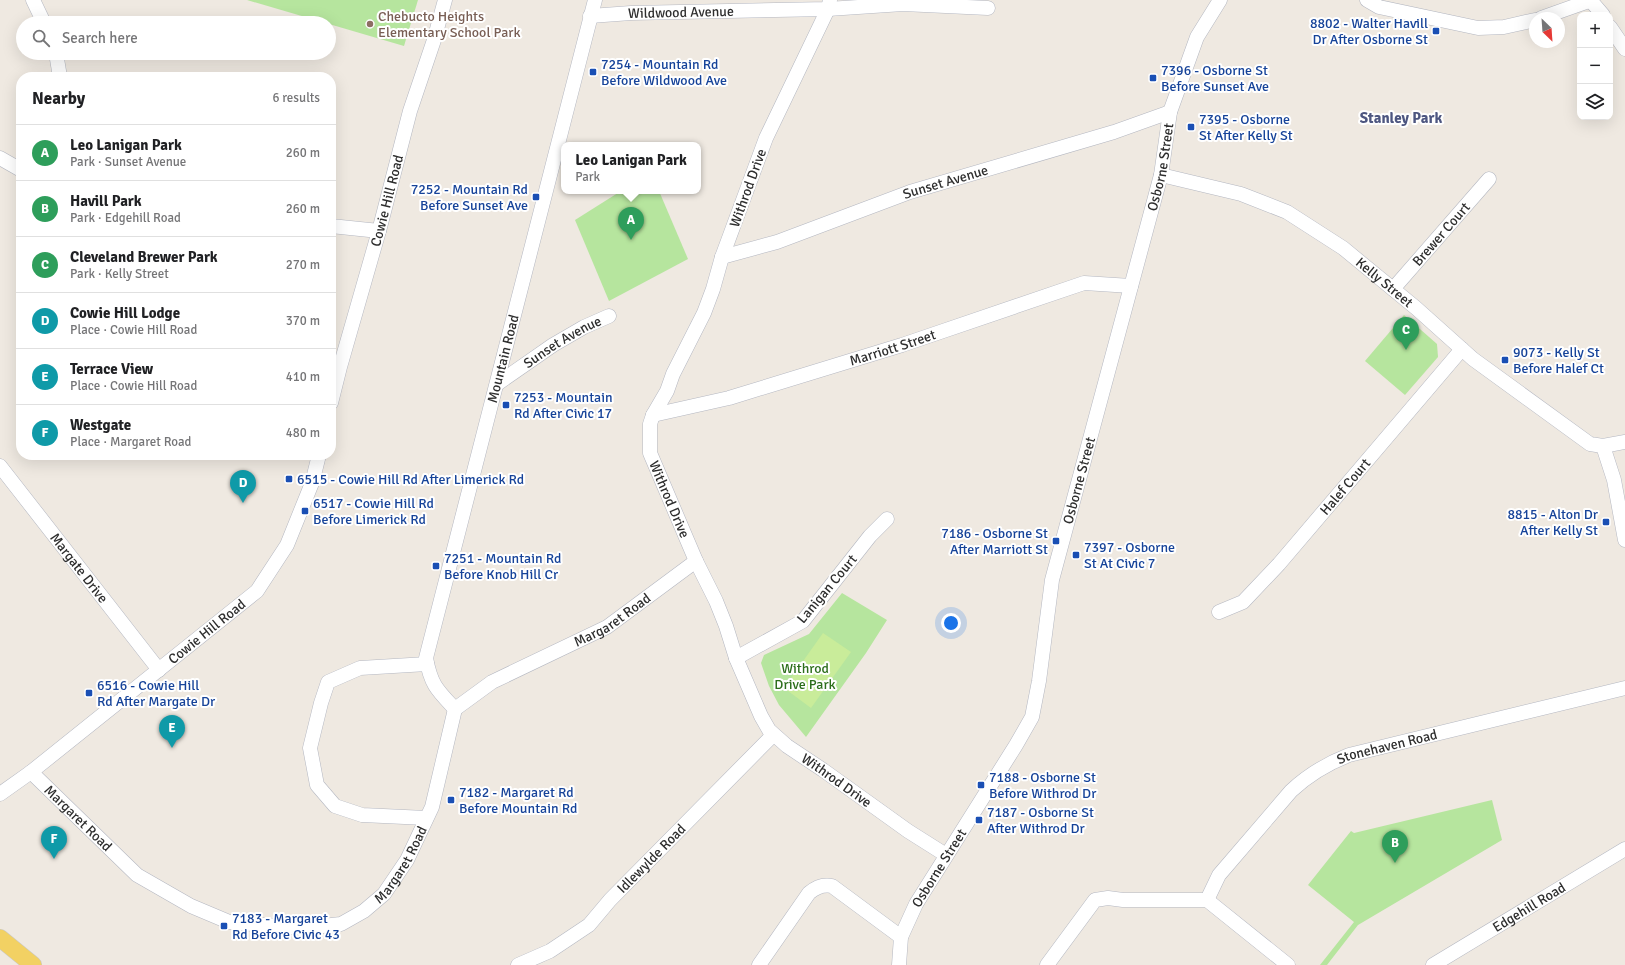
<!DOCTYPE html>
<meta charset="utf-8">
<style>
body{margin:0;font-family:Signika,sans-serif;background:#f2f2f2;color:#202124}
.controls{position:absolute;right:12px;top:12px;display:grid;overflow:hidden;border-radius:8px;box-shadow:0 4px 16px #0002}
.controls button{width:36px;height:36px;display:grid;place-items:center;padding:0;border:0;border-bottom:1px solid #e0e0e0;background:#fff;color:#202124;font:20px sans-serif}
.compass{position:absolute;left:1529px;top:12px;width:36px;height:36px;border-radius:50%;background:#fff;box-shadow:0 4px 16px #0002;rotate:155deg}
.you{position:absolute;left:951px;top:623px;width:14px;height:14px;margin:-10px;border:3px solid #fff;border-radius:50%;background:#1a73e8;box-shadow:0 0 0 6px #1a73e833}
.badge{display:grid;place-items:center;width:26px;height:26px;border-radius:50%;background:#4264fb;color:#fff;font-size:13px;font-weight:700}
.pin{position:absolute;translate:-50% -33px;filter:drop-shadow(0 1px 2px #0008)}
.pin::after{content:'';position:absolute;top:21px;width:14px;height:12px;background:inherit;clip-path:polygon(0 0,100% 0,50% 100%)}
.popup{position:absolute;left:561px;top:142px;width:140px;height:52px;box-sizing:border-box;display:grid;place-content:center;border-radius:8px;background:#fff;filter:drop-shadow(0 1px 3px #0005);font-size:13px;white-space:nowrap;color:#757577}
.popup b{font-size:15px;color:#202124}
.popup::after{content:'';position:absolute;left:50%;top:100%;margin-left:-8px;border:8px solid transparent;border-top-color:#fff}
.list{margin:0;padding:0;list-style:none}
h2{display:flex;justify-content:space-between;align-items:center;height:52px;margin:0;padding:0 16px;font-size:17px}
h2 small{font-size:13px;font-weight:400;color:#757577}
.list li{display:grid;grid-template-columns:26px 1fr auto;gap:12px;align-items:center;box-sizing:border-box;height:56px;padding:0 16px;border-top:1px solid #e0e0e0}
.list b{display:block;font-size:15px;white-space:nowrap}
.list p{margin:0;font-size:13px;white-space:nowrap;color:#757577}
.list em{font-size:13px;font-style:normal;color:#757577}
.icon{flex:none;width:22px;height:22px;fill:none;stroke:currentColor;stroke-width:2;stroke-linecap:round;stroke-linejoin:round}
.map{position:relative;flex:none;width:1625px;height:965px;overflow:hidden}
.search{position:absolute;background:#fff;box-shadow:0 4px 16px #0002;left:16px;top:16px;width:320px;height:44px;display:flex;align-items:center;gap:10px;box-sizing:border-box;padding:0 14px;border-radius:22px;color:#757577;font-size:15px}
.panel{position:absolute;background:#fff;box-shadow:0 4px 16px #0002;left:16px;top:72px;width:320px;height:388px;border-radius:16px}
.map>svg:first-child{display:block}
</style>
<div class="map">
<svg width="1625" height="965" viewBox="0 0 1625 965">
<rect width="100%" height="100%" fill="#efe9e1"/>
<!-- green -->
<g fill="#b6e59e">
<polygon points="247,0 418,0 404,46"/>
<polygon points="621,191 659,191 688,259 609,301 575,220"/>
<polygon points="1404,315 1437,344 1438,357 1405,395 1365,361"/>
<polygon points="842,593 887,620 866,653 806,737 779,705 769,686 761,663 764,655 809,634"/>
<polygon points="1492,800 1502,840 1358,925 1327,965 1320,965 1354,922 1308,885 1351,831 1354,833"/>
</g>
<!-- pitch -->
<polygon fill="#c9ec9a" points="823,633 851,652 811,708 784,688"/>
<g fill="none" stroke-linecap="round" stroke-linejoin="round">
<defs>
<g id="minor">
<polyline points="33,0 44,23"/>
<path id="s1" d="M830,0L828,9L766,138L722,257L713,289L704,313L673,374L667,391L653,415L650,424V453L696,561L716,601L726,626L736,658L761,716L769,730L787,746L823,770L908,831L946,855"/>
<polyline points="1367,0 1379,7 1478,28 1504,27 1535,20"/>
<polyline points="1591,1 1603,15"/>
<path id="s2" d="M590,16L631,13L828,9L903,4L988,8"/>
<polyline points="1541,18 1592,0"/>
<polyline points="1610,27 1625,49"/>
<polyline points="56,53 60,77"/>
<polyline points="0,158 21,170"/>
<path id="s3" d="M1161,175L1241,194L1287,212L1343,248L1416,308L1473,359L1590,444L1603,446L1625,442"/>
<polyline points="331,226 379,231"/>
<path id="s4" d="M722,257L777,242L910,192L1114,132L1170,112"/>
<path id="s5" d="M1393,289L1489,179"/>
<path id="s6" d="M497,384L553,345L584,327L609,316"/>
<path id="s7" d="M331,403L340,367L379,231L410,111L434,40L445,0"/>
<path id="s8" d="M653,415L729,398L902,345L1084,283L1131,286"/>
<polyline points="1603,446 1614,480 1625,540"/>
<path id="s9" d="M0,466L159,670"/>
<path id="s10" d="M1219,612L1243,602L1279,564L1462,349"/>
<polyline points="736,658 803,621 870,536 887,519"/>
<path id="s11" d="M455,709C437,690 431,685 426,658L595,0"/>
<path id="s12" d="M31,772L137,875L191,906L229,922L239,923L304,928L341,924L364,911L384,894L407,860L432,807L455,709L492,682L607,627L696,561"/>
<path id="s13" d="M0,794L31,772L257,591L287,545L312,483L319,455"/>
<polyline points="426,818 362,815 335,806 317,785 310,748 321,703 328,682 360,668 427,664"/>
<path id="s14" d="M1207,900L1219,875L1291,791C1309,774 1326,764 1349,755L1625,688"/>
<path id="s15" d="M518,965L550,951L589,925L610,900L773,735"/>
<path d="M759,965L809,893C816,887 823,884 832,886L901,937"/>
<path id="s16" d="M899,965L901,937L916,904L1016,745L1032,717L1039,681L1052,580L1161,175L1170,112L1197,37L1220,0"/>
<polyline points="1047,965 1095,900 1108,898 1123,900 1207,900 1288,965"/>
<path id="s17" d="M1433,965L1625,849"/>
</g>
<polyline id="major" points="0,938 33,965"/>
</defs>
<!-- minor casing -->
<use href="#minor" stroke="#b4b7c1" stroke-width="15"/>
<!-- major casing -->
<use href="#major" stroke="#c9c9c9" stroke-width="18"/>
<!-- minor -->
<use href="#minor" stroke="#fff" stroke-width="14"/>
<!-- major -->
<use href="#major" stroke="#f2d163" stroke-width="17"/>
</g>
<!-- markers -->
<circle fill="#8d6e63" stroke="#fff" stroke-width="1.5" cx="370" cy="24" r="4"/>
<g fill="#1a4fb4" stroke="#fff" stroke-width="1.5">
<rect x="1432" y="27" width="8" height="8" rx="2"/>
<rect x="589" y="68" width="8" height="8" rx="2"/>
<rect x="1149" y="74" width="8" height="8" rx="2"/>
<rect x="1187" y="123" width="8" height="8" rx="2"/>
<rect x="532" y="193" width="8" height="8" rx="2"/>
<rect x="1501" y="356" width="8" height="8" rx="2"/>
<rect x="502" y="401" width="8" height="8" rx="2"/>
<rect x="285" y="475" width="8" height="8" rx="2"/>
<rect x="301" y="507" width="8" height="8" rx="2"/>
<rect x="1602" y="518" width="8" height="8" rx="2"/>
<rect x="1052" y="537" width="8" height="8" rx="2"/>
<rect x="1072" y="551" width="8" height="8" rx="2"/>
<rect x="432" y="562" width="8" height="8" rx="2"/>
<rect x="85" y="689" width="8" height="8" rx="2"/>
<rect x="977" y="781" width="8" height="8" rx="2"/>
<rect x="447" y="796" width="8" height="8" rx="2"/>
<rect x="975" y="816" width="8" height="8" rx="2"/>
<rect x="220" y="922" width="8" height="8" rx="2"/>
</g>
<g text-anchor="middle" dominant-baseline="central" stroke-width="4" stroke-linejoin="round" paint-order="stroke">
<!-- street labels -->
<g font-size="14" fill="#2e2e2e" stroke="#fff">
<text stroke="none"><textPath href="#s2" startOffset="91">Wildwood Avenue</textPath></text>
<text stroke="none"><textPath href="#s16" startOffset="850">Osborne Street</textPath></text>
<text stroke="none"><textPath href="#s4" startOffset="236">Sunset Avenue</textPath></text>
<text transform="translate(748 188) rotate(-70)">Withrod Drive</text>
<text stroke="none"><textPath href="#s7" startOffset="210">Cowie Hill Road</textPath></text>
<text stroke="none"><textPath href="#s5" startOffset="73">Brewer Court</textPath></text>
<text stroke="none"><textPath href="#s3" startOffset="252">Kelly Street</textPath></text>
<text stroke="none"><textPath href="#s6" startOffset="78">Sunset Avenue</textPath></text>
<text stroke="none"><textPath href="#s8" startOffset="249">Marriott Street</textPath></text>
<text stroke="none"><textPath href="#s11" startOffset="369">Mountain Road</textPath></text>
<text stroke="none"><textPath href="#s16" startOffset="526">Osborne Street</textPath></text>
<text stroke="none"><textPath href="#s10" startOffset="180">Halef Court</textPath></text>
<text stroke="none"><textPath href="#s1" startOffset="541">Withrod Drive</textPath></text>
<text stroke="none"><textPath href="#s9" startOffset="129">Margate Drive</textPath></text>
<text transform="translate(827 589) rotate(-50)">Lanigan Court</text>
<text stroke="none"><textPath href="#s12" startOffset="798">Margaret Road</textPath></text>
<text stroke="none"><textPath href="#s13" startOffset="263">Cowie Hill Road</textPath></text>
<text stroke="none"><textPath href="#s14" startOffset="246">Stonehaven Road</textPath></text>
<text stroke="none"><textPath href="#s1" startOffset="877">Withrod Drive</textPath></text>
<text stroke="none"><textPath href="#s12" startOffset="66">Margaret Road</textPath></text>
<text stroke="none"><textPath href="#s15" startOffset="173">Idlewylde Road</textPath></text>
<text stroke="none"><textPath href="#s12" startOffset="450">Margaret Road</textPath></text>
<text stroke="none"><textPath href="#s16" startOffset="107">Osborne Street</textPath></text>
<text stroke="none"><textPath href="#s17" startOffset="112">Edgehill Road</textPath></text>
</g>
<!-- education labels -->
<g font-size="14" fill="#785e54" stroke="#fff" text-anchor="start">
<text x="378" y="16">Chebucto Heights<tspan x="378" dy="16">Elementary School Park</tspan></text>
</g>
<!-- transit labels -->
<g font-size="14" fill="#164399" stroke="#fff" text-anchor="start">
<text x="1428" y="23" text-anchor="end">8802 - Walter Havill<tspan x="1428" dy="16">Dr After Osborne St</tspan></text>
<text x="601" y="64">7254 - Mountain Rd<tspan x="601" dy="16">Before Wildwood Ave</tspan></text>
<text x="1161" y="70">7396 - Osborne St<tspan x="1161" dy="16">Before Sunset Ave</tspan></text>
<text x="1199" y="119">7395 - Osborne<tspan x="1199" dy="16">St After Kelly St</tspan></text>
<text x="528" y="189" text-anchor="end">7252 - Mountain Rd<tspan x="528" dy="16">Before Sunset Ave</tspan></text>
<text x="1513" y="352">9073 - Kelly St<tspan x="1513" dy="16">Before Halef Ct</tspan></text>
<text x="514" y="397">7253 - Mountain<tspan x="514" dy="16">Rd After Civic 17</tspan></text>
<text x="297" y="479">6515 - Cowie Hill Rd After Limerick Rd</text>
<text x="313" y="503">6517 - Cowie Hill Rd<tspan x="313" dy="16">Before Limerick Rd</tspan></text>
<text x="1598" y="514" text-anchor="end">8815 - Alton Dr<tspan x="1598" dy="16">After Kelly St</tspan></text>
<text x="1048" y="533" text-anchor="end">7186 - Osborne St<tspan x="1048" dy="16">After Marriott St</tspan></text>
<text x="1084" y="547">7397 - Osborne<tspan x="1084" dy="16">St At Civic 7</tspan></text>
<text x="444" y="558">7251 - Mountain Rd<tspan x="444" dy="16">Before Knob Hill Cr</tspan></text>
<text x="97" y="685">6516 - Cowie Hill<tspan x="97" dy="16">Rd After Margate Dr</tspan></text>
<text x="989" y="777">7188 - Osborne St<tspan x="989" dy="16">Before Withrod Dr</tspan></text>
<text x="459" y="792">7182 - Margaret Rd<tspan x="459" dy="16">Before Mountain Rd</tspan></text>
<text x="987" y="812">7187 - Osborne St<tspan x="987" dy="16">After Withrod Dr</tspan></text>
<text x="232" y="918">7183 - Margaret<tspan x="232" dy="16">Rd Before Civic 43</tspan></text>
</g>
<!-- park labels -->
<g font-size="14" fill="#2c6e1b" stroke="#fff">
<text x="805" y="668">Withrod<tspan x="805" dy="16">Drive Park</tspan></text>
</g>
<!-- neighbourhood labels -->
<g font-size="15" font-weight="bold" fill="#4d5680" stroke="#fff">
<text x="1401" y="118">Stanley Park</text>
</g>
</g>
</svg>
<div class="controls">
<button>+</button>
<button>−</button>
<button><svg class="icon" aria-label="layers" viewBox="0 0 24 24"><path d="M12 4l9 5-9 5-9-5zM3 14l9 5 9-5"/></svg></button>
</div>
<svg class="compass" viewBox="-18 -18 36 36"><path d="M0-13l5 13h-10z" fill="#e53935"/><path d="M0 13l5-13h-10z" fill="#757577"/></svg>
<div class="you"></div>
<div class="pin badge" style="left:631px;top:240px;background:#2e9e5b">A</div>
<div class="popup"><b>Leo Lanigan Park</b>Park</div>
<div class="pin badge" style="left:1395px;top:863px;background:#2e9e5b">B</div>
<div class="pin badge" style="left:1406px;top:350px;background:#2e9e5b">C</div>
<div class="pin badge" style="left:243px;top:503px;background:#0f9aa8">D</div>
<div class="pin badge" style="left:172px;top:748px;background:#0f9aa8">E</div>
<div class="pin badge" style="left:54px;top:859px;background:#0f9aa8">F</div>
<div class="search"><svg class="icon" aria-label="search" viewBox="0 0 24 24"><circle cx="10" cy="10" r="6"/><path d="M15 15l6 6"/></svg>Search here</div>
<section class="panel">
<h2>Nearby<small>6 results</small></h2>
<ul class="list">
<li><span class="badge" style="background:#2e9e5b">A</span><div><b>Leo Lanigan Park</b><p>Park · Sunset Avenue</p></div><em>260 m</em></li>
<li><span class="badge" style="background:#2e9e5b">B</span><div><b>Havill Park</b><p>Park · Edgehill Road</p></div><em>260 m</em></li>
<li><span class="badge" style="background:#2e9e5b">C</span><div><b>Cleveland Brewer Park</b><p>Park · Kelly Street</p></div><em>270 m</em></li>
<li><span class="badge" style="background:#0f9aa8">D</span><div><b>Cowie Hill Lodge</b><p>Place · Cowie Hill Road</p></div><em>370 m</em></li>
<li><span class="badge" style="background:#0f9aa8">E</span><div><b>Terrace View</b><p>Place · Cowie Hill Road</p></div><em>410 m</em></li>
<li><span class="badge" style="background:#0f9aa8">F</span><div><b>Westgate</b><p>Place · Margaret Road</p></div><em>480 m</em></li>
</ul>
</section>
</div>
